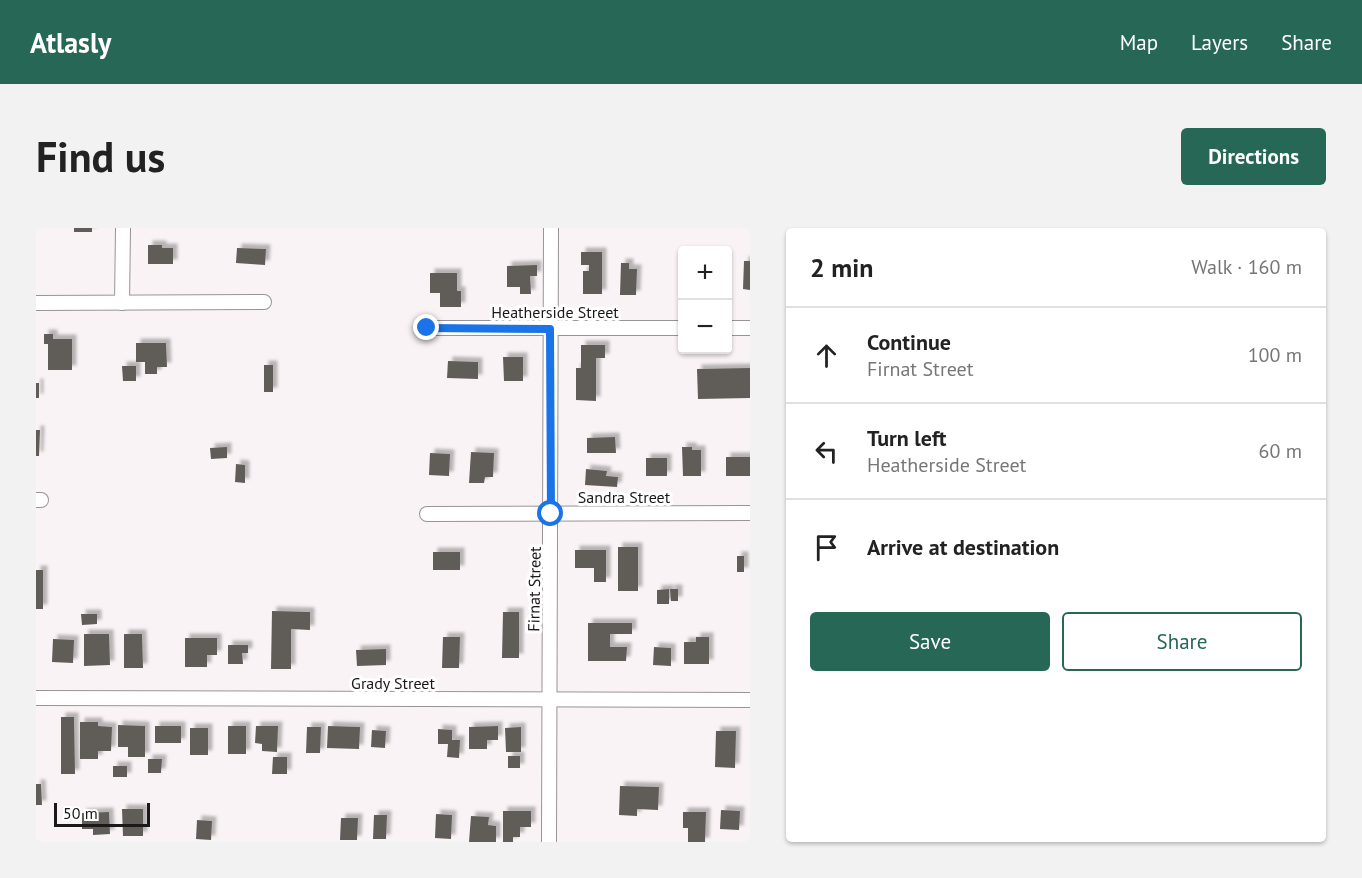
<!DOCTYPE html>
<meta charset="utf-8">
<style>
body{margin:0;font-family:"PT Sans",sans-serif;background:#f2f2f2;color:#222}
.controls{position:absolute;right:18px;top:18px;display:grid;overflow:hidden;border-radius:6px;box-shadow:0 2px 4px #0004}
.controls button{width:54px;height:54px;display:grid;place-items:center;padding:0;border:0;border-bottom:2px solid #e0e0e0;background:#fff;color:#222;font:30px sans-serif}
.scale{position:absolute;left:18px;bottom:15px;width:96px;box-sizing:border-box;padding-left:6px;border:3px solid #1a1818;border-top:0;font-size:16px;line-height:21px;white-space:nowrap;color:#1a1818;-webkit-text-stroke:4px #fff;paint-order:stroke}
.stop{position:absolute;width:18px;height:18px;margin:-14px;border:4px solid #1a73e8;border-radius:50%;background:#fff}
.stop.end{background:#1a73e8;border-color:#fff;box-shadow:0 2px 6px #0008}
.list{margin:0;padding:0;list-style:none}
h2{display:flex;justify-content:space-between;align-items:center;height:78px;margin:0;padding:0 24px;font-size:26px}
h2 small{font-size:20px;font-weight:400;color:#767676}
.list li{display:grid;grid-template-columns:39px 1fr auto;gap:18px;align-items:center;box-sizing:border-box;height:96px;padding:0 24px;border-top:2px solid #e0e0e0}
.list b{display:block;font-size:22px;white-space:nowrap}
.list p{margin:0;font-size:20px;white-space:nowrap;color:#767676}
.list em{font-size:20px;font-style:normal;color:#767676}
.actions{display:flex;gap:12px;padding:18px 24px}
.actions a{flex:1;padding:14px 0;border:2px solid #266756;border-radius:6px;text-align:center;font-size:21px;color:#266756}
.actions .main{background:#266756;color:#fff}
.icon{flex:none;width:33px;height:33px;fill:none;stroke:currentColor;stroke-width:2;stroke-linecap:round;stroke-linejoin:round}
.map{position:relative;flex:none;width:714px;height:614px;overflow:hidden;border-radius:6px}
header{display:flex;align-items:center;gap:36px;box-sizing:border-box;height:84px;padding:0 30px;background:#266756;color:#fff}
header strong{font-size:28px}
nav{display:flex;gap:33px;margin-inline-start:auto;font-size:21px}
.intro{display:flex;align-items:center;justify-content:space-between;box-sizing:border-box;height:144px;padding:0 36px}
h1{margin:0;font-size:42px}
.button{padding:15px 27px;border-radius:6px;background:#266756;color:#fff;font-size:21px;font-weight:700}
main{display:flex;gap:36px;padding:0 36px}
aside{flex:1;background:#fff;border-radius:6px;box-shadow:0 2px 4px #0004}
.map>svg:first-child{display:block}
</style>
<header>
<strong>Atlasly</strong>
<nav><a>Map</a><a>Layers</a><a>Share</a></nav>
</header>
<div class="intro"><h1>Find us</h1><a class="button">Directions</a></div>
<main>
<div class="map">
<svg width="714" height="614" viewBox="0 0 714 614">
<defs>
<filter id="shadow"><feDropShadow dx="4.5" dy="-4.5" stdDeviation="1.5" flood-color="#0004"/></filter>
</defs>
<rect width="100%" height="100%" fill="#faf3f5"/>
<!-- building -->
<g fill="#605b59" filter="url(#shadow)">
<rect x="38" y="0" width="18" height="4"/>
<polygon points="112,17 126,17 126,20 137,20 137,36 112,36"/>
<polygon points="201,20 230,21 229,37 200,35"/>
<polygon points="545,24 566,24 566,66 547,66 547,43 553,43 553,37 545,37"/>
<polygon points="708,33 714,33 714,62 707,61"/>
<polygon points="585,35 593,35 593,41 601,41 600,67 584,67"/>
<polygon points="501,37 501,48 494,48 495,66 484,66 484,59 471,59 471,38"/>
<polygon points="394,45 421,45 421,63 425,63 425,79 404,79 404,65 394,65"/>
<polygon points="8,106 17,106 17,111 36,111 36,142 12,142 12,116 8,116"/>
<polygon points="100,115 130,115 131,139 121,139 121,146 109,146 109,134 100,134"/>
<polygon points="545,117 569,117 569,130 560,130 560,173 540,172 540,140 545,140"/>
<polygon points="467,129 487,129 487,153 468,153"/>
<polygon points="412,133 442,134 442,151 411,150"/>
<rect x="228" y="137" width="9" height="27"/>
<polygon points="86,138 100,138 100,153 87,153"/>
<polygon points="714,140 714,170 662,171 661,141"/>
<rect x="0" y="155" width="3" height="15"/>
<polygon points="0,202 4,202 3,228 0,228"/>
<polygon points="579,209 580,225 551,225 551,210"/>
<polygon points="191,219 191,230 175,231 174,220"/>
<polygon points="646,219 656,219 656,222 665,222 665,248 647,248"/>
<polygon points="435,224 458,225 457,249 449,249 448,255 433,255"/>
<polygon points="394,225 414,226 413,248 393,247"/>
<rect x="690" y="229" width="24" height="19"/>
<rect x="610" y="230" width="21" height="18"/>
<polygon points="200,236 209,237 209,255 199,254"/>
<polygon points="550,241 571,243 570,248 582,249 581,259 549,257"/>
<rect x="582" y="319" width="20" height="44"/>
<polygon points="539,322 570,322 570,354 558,354 558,340 539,340"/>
<rect x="397" y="324" width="27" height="18"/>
<rect x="701" y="328" width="7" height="16"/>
<rect x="0" y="342" width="7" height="39"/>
<polygon points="633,361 633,376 621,376 621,362"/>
<polygon points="634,361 642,361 642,373 635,373"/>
<polygon points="236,383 274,384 274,402 255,401 255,441 235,441"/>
<polygon points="467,384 483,384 483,430 466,430"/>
<polygon points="45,386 61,386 61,396 46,397"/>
<polygon points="552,395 596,395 596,406 574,406 574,419 591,419 590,433 552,433"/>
<polygon points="48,406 73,406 74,437 48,438"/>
<polygon points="88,406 106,406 107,440 88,440"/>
<polygon points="407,409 424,409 423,440 406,440"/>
<polygon points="660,409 673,409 673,436 648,436 648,414 660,414"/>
<polygon points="149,410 181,410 181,427 171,427 171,439 149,439"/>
<polygon points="17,411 38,412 37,435 16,434"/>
<polygon points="192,417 212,417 212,425 206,425 207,436 192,436"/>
<polygon points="618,419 635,420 635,438 617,437"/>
<polygon points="350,421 350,437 321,438 320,422"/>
<polygon points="25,489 38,489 39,546 25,546"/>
<polygon points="44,494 62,494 62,498 76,499 75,523 62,523 62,531 44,531"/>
<polygon points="82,497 109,498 109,529 92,529 92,519 82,519"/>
<rect x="119" y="498" width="26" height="17"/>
<rect x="192" y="498" width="18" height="28"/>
<polygon points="220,498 242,498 241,524 226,523 226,516 219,515"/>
<polygon points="292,498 324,499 323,521 291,520"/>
<polygon points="462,498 462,512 451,512 451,521 433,521 433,499"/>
<polygon points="271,499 285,499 284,525 270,525"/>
<polygon points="485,499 485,524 470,524 469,500"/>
<rect x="154" y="500" width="18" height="27"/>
<polygon points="402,501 416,502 416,512 424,512 423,530 411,529 412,516 402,516"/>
<polygon points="336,502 350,503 349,520 335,519"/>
<polygon points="680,503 700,503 699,540 679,539"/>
<rect x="472" y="528" width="12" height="12"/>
<polygon points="237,529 251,529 251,546 236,546"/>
<polygon points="112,531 126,531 125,545 112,545"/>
<rect x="77" y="538" width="14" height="11"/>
<polygon points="0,556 5,556 6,577 0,577"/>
<polygon points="584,558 623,559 622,582 601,581 601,588 583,587"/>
<polygon points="86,581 107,581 107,608 87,608"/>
<polygon points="685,582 704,583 703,602 684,601"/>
<polygon points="467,583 495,583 495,599 484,599 484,609 477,609 477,614 467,614"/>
<polygon points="73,584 74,606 57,607 57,601 46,601 46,585"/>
<polygon points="647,584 670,584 669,614 652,614 652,600 647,600"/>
<polygon points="400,586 416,587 415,611 399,610"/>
<polygon points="338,587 351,587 350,611 337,611"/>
<polygon points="435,588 453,589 452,597 460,598 460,614 433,614"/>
<polygon points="305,590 322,590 321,612 304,612"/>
<polygon points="161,592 176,593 175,612 160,611"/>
</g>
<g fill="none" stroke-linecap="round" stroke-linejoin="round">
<defs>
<g id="minor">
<polyline points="0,75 228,74"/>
<polyline points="86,75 87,0"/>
<polyline points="391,100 646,100"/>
<polyline points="692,100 714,100"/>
<polyline points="0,272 5,272"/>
<polyline points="391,286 714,285"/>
<polyline points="0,470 714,472"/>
<polyline points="513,614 515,0"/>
</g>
</defs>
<!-- minor casing -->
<use href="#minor" stroke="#999395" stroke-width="16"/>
<!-- minor -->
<use href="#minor" stroke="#fff" stroke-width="14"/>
</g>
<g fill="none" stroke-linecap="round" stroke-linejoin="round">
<!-- route -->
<polyline stroke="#1a73e8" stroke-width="8" points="391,100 514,101 515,286"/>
</g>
<g text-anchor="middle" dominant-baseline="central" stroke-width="6" stroke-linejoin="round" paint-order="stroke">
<!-- street labels -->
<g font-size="16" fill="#1a1818" stroke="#fff">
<text x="519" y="84">Heatherside Street</text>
<text x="588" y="269">Sandra Street</text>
<text transform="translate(498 361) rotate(-89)">Firnat Street</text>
<text x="357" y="455">Grady Street</text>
</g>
</g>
</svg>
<div class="controls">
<button>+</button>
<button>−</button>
</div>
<div class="scale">50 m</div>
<div class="stop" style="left:515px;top:286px"></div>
<div class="stop end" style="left:391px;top:100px"></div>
</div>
<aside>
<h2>2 min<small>Walk · 160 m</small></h2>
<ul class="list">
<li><svg class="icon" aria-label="ahead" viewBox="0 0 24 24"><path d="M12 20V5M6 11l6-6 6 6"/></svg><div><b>Continue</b><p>Firnat Street</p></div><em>100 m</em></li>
<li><svg class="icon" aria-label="left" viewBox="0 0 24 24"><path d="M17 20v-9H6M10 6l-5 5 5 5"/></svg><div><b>Turn left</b><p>Heatherside Street</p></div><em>60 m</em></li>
<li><svg class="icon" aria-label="arrive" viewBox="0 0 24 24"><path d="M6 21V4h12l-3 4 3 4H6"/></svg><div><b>Arrive at destination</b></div></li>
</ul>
<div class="actions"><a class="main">Save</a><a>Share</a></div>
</aside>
</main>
